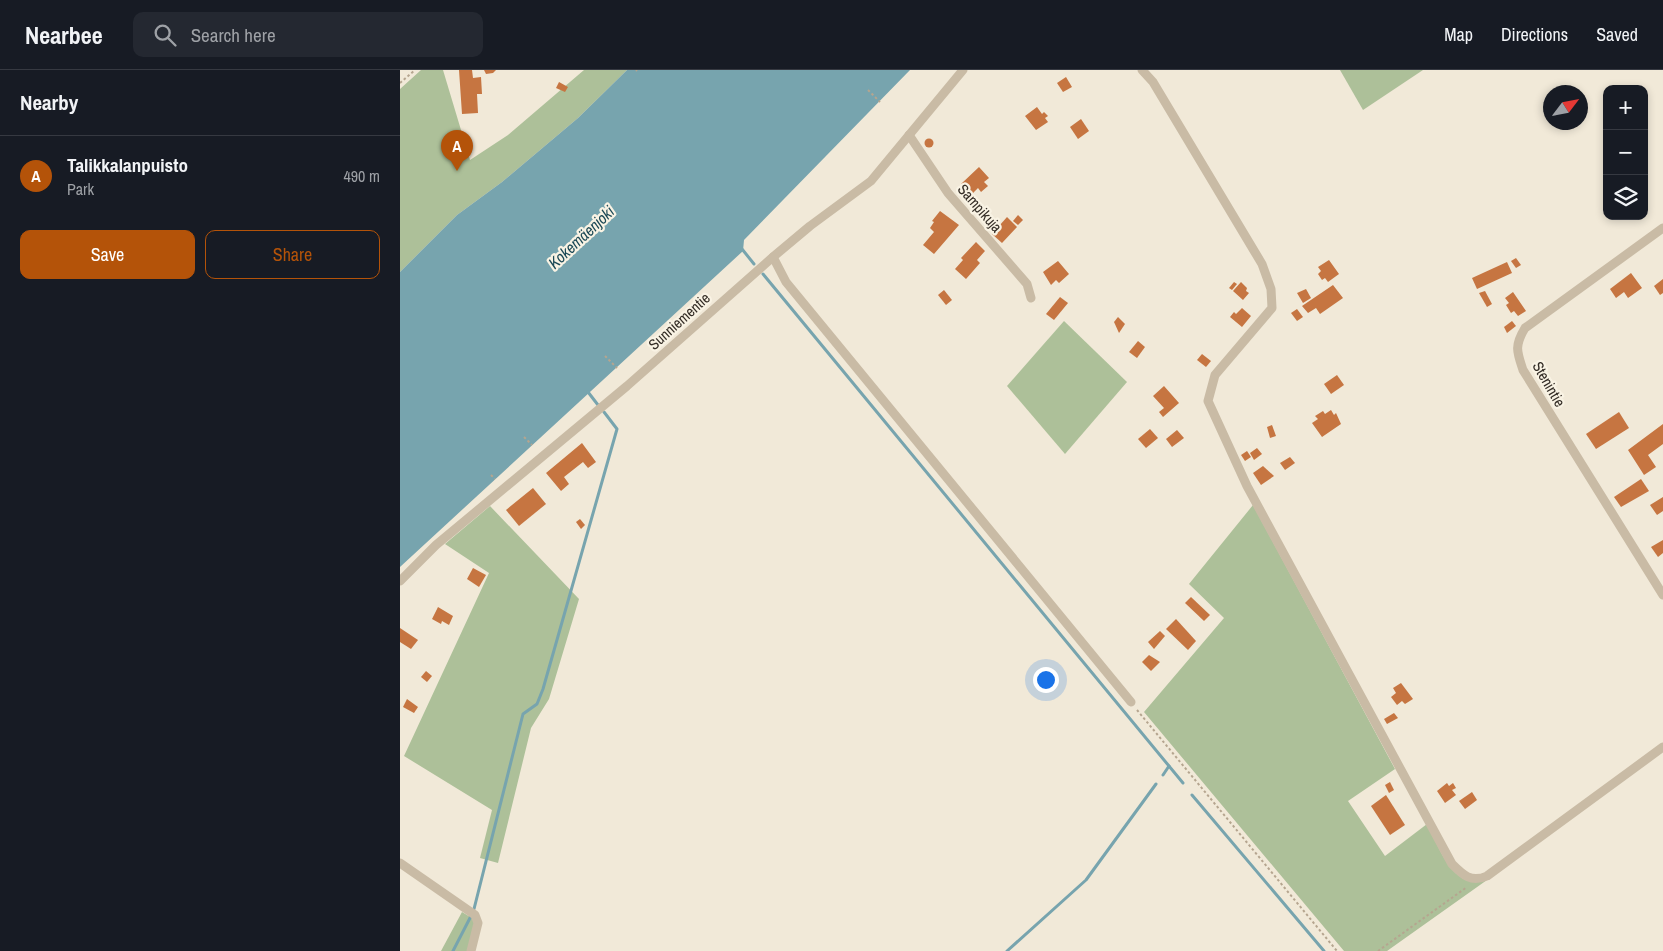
<!DOCTYPE html>
<meta charset="utf-8">
<style>
body{margin:0;font-family:"Archivo Narrow",sans-serif;background:#242831;color:#f1f3f6}
.controls{position:absolute;right:15px;top:15px;display:grid;overflow:hidden;border-radius:10px;box-shadow:0 2px 8px #0003}
.controls button{width:45px;height:45px;display:grid;place-items:center;padding:0;border:0;border-bottom:1px solid #363941;background:#171b24;color:#f1f3f6;font:25px sans-serif}
.compass{position:absolute;left:1143px;top:15px;width:45px;height:45px;border-radius:50%;background:#171b24;box-shadow:0 2px 8px #0003;rotate:58deg}
.you{position:absolute;left:645px;top:609px;width:18px;height:18px;margin:-12px;border:4px solid #fff;border-radius:50%;background:#1a73e8;box-shadow:0 0 0 8px #1a73e833}
.badge{display:grid;place-items:center;width:32px;height:32px;border-radius:50%;background:#b45309;color:#fff;font-size:16px;font-weight:700}
.pin{position:absolute;translate:-50% -41px;filter:drop-shadow(0 1px 2px #0008)}
.pin::after{content:'';position:absolute;top:26px;width:18px;height:15px;background:inherit;clip-path:polygon(0 0,100% 0,50% 100%)}
.list{margin:0;padding:0;list-style:none}
h2{display:flex;justify-content:space-between;align-items:center;height:65px;margin:0;padding:0 20px;font-size:21px}
h2 small{font-size:16px;font-weight:400;color:#9ea1a6}
.list li{display:grid;grid-template-columns:32px 1fr auto;gap:15px;align-items:center;box-sizing:border-box;height:80px;padding:0 20px;border-top:1px solid #363941}
.list b{display:block;font-size:19px;white-space:nowrap}
.list p{margin:0;font-size:16px;white-space:nowrap;color:#9ea1a6}
.list em{font-size:16px;font-style:normal;color:#9ea1a6}
.actions{display:flex;gap:10px;padding:15px 20px}
.actions a{flex:1;padding:11px 0;border:1px solid #b45309;border-radius:10px;text-align:center;font-size:18px;color:#b45309}
.actions .main{background:#b45309;color:#fff}
.icon{flex:none;width:28px;height:28px;fill:none;stroke:currentColor;stroke-width:2;stroke-linecap:round;stroke-linejoin:round}
.map{position:relative;flex:none;width:1263px;height:881px;overflow:hidden}
header{display:flex;align-items:center;gap:30px;box-sizing:border-box;height:70px;padding:0 25px;background:#171b24;border-bottom:1px solid #363941}
header strong{font-size:24px}
nav{display:flex;gap:28px;margin-inline-start:auto;font-size:18px}
.search{width:350px;height:45px;background:#242831;display:flex;align-items:center;gap:12px;box-sizing:border-box;padding:0 18px;border-radius:10px;color:#9ea1a6;font-size:19px}
main{display:flex}
aside{flex:1;background:#171b24}
.map>svg:first-child{display:block}
</style>
<header>
<strong>Nearbee</strong>
<div class="search"><svg class="icon" aria-label="search" viewBox="0 0 24 24"><circle cx="10" cy="10" r="6"/><path d="M15 15l6 6"/></svg>Search here</div>
<nav><a>Map</a><a>Directions</a><a>Saved</a></nav>
</header>
<main>
<aside>
<h2>Nearby<small></small></h2>
<ul class="list">
<li><span class="badge">A</span><div><b>Talikkalanpuisto</b><p>Park</p></div><em>490 m</em></li>
</ul>
<div class="actions"><a class="main">Save</a><a>Share</a></div>
</aside>
<div class="map">
<svg width="1263" height="881" viewBox="0 0 1263 881">
<rect width="100%" height="100%" fill="#f1e9d8"/>
<!-- green -->
<g fill="#adc099">
<polygon points="21,0 43,0 70,90 108,65 184,0 227,0 178,48 102,112 57,145 0,202 0,19"/>
<polygon points="940,0 1023,0 963,40"/>
<polygon points="664,251 727,312 665,384 607,316"/>
<path d="M853,435L995,699L948,731L985,786L1027,754C1041,780 1052,820 1087,810L987,881H944L744,642L824,548L789,514Z"/>
<polygon points="90,436 179,529 149,629 131,658 98,793 80,788 92,740 4,686 89,503 45,474"/>
<polygon points="62,842 72,848 75,855 67,881 41,881"/>
</g>
<!-- water -->
<polygon fill="#77a4ae" points="227,0 510,0 344,170 343,181 0,497 0,202 57,145 102,112 178,48"/>
<g fill="none" stroke-linecap="round" stroke-linejoin="round">
<!-- stream -->
<g stroke="#77a4ae" stroke-width="3">
<polyline points="342,179 354,194"/>
<polyline points="363,204 783,713"/>
<polyline points="188,322 198,335"/>
<polyline points="763,705 769,696"/>
<polyline points="792,725 924,881"/>
<polyline points="74,839 123,644 137,634 143,619 217,359 204,342"/>
<polyline points="53,881 71,846"/>
<polyline points="607,881 686,810 756,714"/>
</g>
</g>
<!-- building -->
<g fill="#c67541">
<polygon points="59,0 72,0 73,8 81,7 82,24 77,24 78,43 62,44"/>
<polygon points="84,0 96,0 93,3 86,4"/>
<polygon points="666,7 672,17 663,22 657,13"/>
<polygon points="159,12 168,17 165,22 156,18"/>
<polygon points="637,37 642,44 644,42 648,46 645,48 648,52 636,60 625,46"/>
<polygon points="681,49 689,61 678,69 670,57"/>
<circle cx="529" cy="73" r="4.5"/>
<polygon points="579,97 589,108 584,112 588,116 581,122 578,118 571,125 561,114"/>
<polygon points="540,141 559,155 534,184 523,175 534,162 530,158 534,152 532,151"/>
<polygon points="618,145 623,150 618,155 613,151"/>
<polygon points="607,147 617,157 602,173 592,164"/>
<polygon points="576,172 585,181 577,190 580,193 566,209 555,199 563,190 561,188"/>
<polygon points="1116,188 1121,195 1116,198 1111,191"/>
<polygon points="929,190 939,204 928,212 925,208 922,210 918,204 921,201 918,197"/>
<polygon points="658,191 669,204 659,213 656,210 651,215 643,202"/>
<polygon points="1107,192 1112,203 1077,219 1072,208"/>
<polygon points="1231,203 1242,218 1228,228 1224,222 1216,228 1210,219"/>
<polygon points="1263,209 1263,223 1260,225 1254,216"/>
<polygon points="834,212 837,214 832,220 829,218"/>
<polygon points="841,212 847,218 846,221 849,223 843,230 833,221"/>
<polygon points="933,215 943,228 920,244 916,238 908,243 902,236"/>
<polygon points="906,219 911,228 903,233 897,223"/>
<polygon points="544,220 552,230 546,235 538,225"/>
<polygon points="1085,221 1092,234 1087,237 1079,223"/>
<polygon points="1113,222 1126,241 1118,246 1114,241 1111,243 1106,235 1109,233 1105,228"/>
<polygon points="660,227 668,233 654,250 646,244"/>
<polygon points="842,238 851,246 842,257 830,247 834,242 836,244"/>
<polygon points="897,239 903,247 897,251 891,243"/>
<polygon points="718,247 725,254 719,263 714,252"/>
<polygon points="1112,251 1116,256 1107,263 1104,257"/>
<polygon points="738,271 745,277 737,288 729,282"/>
<polygon points="802,284 811,291 806,297 797,290"/>
<polygon points="937,305 944,315 931,324 924,314"/>
<polygon points="764,316 779,333 763,347 759,342 764,338 753,326"/>
<polygon points="931,340 934,345 936,343 941,354 922,367 912,353 918,349 915,346 923,341 925,344"/>
<polygon points="1219,342 1229,358 1196,379 1186,364"/>
<polygon points="1263,354 1263,374 1248,385 1256,397 1244,405 1228,380"/>
<polygon points="872,355 876,366 870,368 867,357"/>
<polygon points="750,359 758,368 746,378 738,369"/>
<polygon points="777,360 784,368 772,377 766,369"/>
<polygon points="182,373 196,392 188,398 183,392 164,407 169,414 161,421 146,403"/>
<polygon points="857,378 862,384 854,390 850,383"/>
<polygon points="847,381 851,387 845,391 841,385"/>
<polygon points="890,387 895,393 885,400 880,393"/>
<polygon points="863,396 874,406 861,415 853,403"/>
<polygon points="1241,409 1249,421 1221,437 1214,427"/>
<polygon points="133,418 146,434 119,456 106,440"/>
<polygon points="1263,427 1263,441 1257,445 1250,435"/>
<polygon points="180,449 185,455 181,459 176,452"/>
<polygon points="1263,470 1263,483 1258,487 1251,477"/>
<polygon points="73,498 86,505 79,517 67,509"/>
<polygon points="791,527 810,545 804,551 785,533"/>
<polygon points="38,537 53,546 49,555 42,551 41,554 32,549"/>
<polygon points="776,549 796,571 788,580 766,559"/>
<polygon points="0,558 18,570 11,579 0,572"/>
<polygon points="760,561 765,566 754,579 748,572"/>
<polygon points="749,585 760,592 751,601 742,592"/>
<polygon points="26,601 32,606 27,612 21,607"/>
<polygon points="1001,613 1013,629 1005,634 1002,631 997,635 991,627 996,623 993,618"/>
<polygon points="7,629 18,637 14,643 3,637"/>
<polygon points="994,643 998,648 987,654 984,649"/>
<polygon points="990,712 994,720 989,723 985,715"/>
<polygon points="1047,713 1049,716 1053,713 1056,718 1052,720 1056,725 1045,733 1037,721"/>
<polygon points="1072,722 1077,730 1065,739 1059,731"/>
<polygon points="986,725 1005,755 990,765 971,736"/>
</g>
<g fill="none" stroke-linecap="round" stroke-linejoin="round">
<!-- path -->
<g stroke="#b5a58f" stroke-width="2" stroke-dasharray="2.5 2.5" stroke-linecap="butt">
<polyline points="236,0 237,1"/>
<polyline points="0,13 15,0"/>
<polyline points="468,20 480,32"/>
<polyline points="205,286 217,298"/>
<polyline points="124,367 132,375"/>
<polyline points="91,405 95,409"/>
<polyline points="737,640 937,881"/>
<polyline points="978,881 1067,817"/>
</g>
<!-- street -->
<g stroke="#c9bba5" stroke-width="9">
<path d="M742,0L753,12L862,194L871,219L872,238L815,305L808,331L847,416L1052,794C1063,805 1071,813 1087,806L1263,677"/>
<polyline points="509,65 548,123 627,214 631,228"/>
<path d="M1263,158L1125,258C1114,276 1117,282 1123,300L1263,525"/>
<polyline points="373,187 386,212 731,632"/>
<polyline points="0,511 36,475 227,316 373,187 410,156 471,111 563,0"/>
<polyline points="0,793 75,845 78,853 71,881"/>
</g>
</g>
<g text-anchor="middle" dominant-baseline="central" stroke-width="4.5" stroke-linejoin="round" paint-order="stroke">
<!-- street labels -->
<g font-size="15" fill="#342d26" stroke="#f9f3e4">
<text transform="translate(580 138) rotate(49)">Sampikuja</text>
<text transform="translate(279 251) rotate(-42)">Sunniementie</text>
<text transform="translate(1149 314) rotate(60)">Stenintie</text>
</g>
<!-- water labels -->
<g font-size="16" font-style="italic" fill="#1c4956" stroke="#f9f3e4">
<text transform="translate(181 167) rotate(-43)">Kokemäenjoki</text>
</g>
</g>
</svg>
<div class="controls">
<button>+</button>
<button>−</button>
<button><svg class="icon" aria-label="layers" viewBox="0 0 24 24"><path d="M12 4l9 5-9 5-9-5zM3 14l9 5 9-5"/></svg></button>
</div>
<svg class="compass" viewBox="-18 -18 36 36"><path d="M0-13l5 13h-10z" fill="#e53935"/><path d="M0 13l5-13h-10z" fill="#9ea1a6"/></svg>
<div class="you"></div>
<div class="pin badge" style="left:57px;top:101px">A</div>
</div>
</main>
